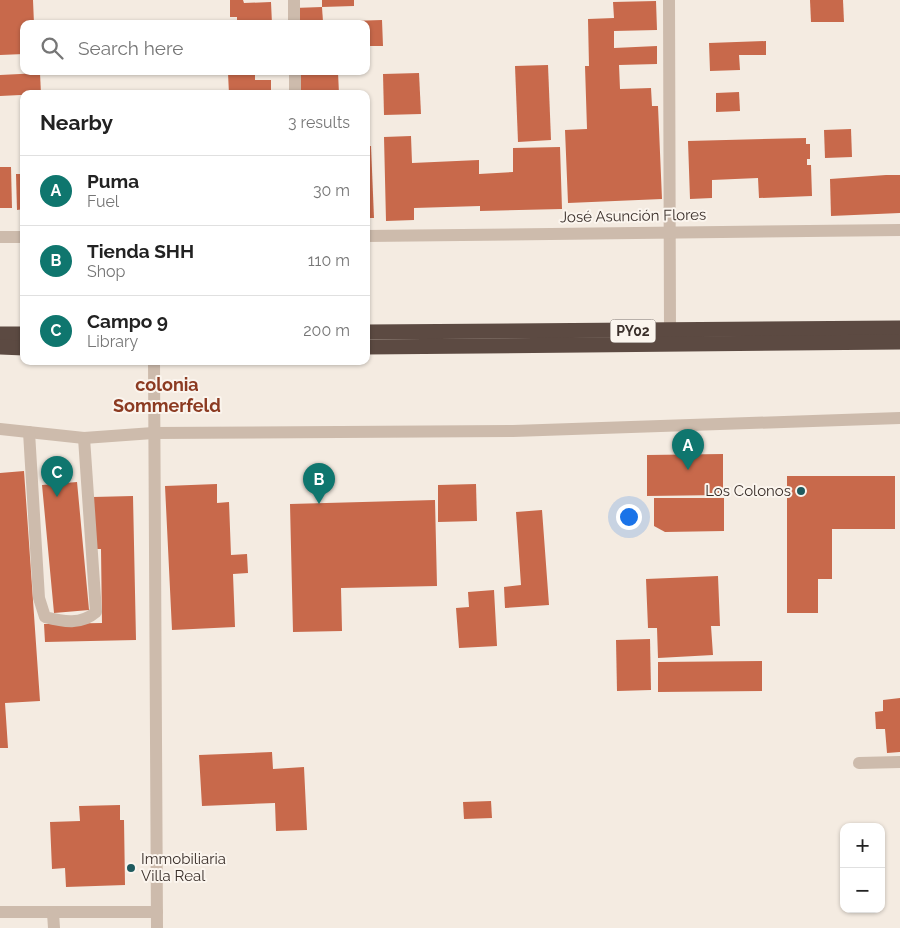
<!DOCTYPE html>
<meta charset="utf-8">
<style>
body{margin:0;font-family:Raleway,sans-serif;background:#f2f2f2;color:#222}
.controls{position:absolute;right:15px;bottom:15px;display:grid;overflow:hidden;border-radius:10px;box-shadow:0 1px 4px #0004}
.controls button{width:45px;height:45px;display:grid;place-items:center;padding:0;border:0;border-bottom:1px solid #e0e0e0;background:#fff;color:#222;font:25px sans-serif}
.you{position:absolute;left:628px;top:516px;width:18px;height:18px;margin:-12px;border:4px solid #fff;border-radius:50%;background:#1a73e8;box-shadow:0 0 0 8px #1a73e833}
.badge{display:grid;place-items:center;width:32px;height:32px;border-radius:50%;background:#0f766e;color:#fff;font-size:16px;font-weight:700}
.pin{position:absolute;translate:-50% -41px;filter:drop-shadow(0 1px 2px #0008)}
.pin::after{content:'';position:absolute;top:26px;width:18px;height:15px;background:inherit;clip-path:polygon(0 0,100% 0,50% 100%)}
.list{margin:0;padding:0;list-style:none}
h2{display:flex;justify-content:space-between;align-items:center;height:65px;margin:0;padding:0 20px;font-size:21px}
h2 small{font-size:16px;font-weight:400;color:#767676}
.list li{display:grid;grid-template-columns:32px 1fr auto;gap:15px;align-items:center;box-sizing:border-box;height:70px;padding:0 20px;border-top:1px solid #e0e0e0}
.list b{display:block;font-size:19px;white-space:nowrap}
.list p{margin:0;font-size:16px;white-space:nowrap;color:#767676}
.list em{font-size:16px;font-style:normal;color:#767676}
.icon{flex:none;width:28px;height:28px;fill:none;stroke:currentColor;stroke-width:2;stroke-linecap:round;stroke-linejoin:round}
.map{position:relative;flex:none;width:900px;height:928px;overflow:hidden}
.search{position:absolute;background:#fff;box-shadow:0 1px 4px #0004;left:20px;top:20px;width:350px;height:55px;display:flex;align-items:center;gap:12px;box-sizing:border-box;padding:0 18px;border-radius:10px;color:#767676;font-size:19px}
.panel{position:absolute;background:#fff;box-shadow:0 1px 4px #0004;left:20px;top:90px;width:350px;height:275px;border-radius:10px}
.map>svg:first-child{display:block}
</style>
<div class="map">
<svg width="900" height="928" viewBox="0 0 900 928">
<rect width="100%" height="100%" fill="#f4ebe1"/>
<!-- building -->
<g fill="#c8694b">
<polygon points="0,0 33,0 34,24 24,24 24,54 0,55"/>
<polygon points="230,0 243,0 244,3 271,2 272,24 237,24 237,17 230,17"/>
<polygon points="322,0 354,0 354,6 322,7"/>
<polygon points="810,0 843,0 844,22 811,22"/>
<polygon points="656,1 657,30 614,31 614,48 657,46 657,64 619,65 620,89 651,88 652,106 658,106 662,199 568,203 565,130 587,129 585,66 589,66 588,19 614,18 613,2"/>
<polygon points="322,7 323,22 295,23 294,8"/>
<polygon points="382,20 383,46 366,46 366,24 350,24 350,21"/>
<polygon points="766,41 766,55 739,55 740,70 710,71 709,43"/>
<polygon points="548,65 551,140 518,142 515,66"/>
<polygon points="236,71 255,71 255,80 271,80 271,94 229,94 228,73"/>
<polygon points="338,72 339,94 295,94 295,89 301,89 301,73"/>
<polygon points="40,73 41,94 0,96 0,75"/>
<polygon points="419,73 421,114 384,115 383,74"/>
<polygon points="739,92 740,111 716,112 716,93"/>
<polygon points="851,129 852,157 825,158 824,130"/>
<polygon points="411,136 412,163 479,160 479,174 513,172 513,148 560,147 562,209 480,211 480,206 414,208 414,220 386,221 384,137"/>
<polygon points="806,138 806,144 810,144 810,159 807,159 807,165 811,165 812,196 759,198 758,178 712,180 712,198 690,199 688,141"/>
<polygon points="366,146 371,146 374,218 366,218"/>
<polygon points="0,167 11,167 12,208 0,208"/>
<polygon points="16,174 24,174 24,209 17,210"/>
<polygon points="886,175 900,175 900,213 831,216 830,179"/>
<polygon points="723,454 723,495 647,496 647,455"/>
<polygon points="24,471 40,701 5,703 8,748 0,748 0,473"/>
<polygon points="787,476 895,476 895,529 832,529 832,579 818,579 818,613 787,613"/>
<polygon points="77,482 89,610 54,613 42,485"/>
<polygon points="217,484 217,503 229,502 231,555 247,554 248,573 233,574 235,627 172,630 165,486"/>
<polygon points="476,484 477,521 438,522 438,485"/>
<polygon points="133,496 136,640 45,642 44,624 102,623 101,549 95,549 93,497"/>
<polygon points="654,498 724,498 724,531 665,532 654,526"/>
<polygon points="435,500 437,586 341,588 342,631 293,632 290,504"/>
<polygon points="542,510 549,605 505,608 504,587 521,585 516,512"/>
<polygon points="718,576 720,626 711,626 713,655 658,658 657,628 648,628 646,579"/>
<polygon points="494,590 497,646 459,648 456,608 469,607 468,592"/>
<polygon points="650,639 651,690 617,691 616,640"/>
<polygon points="762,661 762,691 658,692 658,662"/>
<polygon points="900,698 900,752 887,753 885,729 876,729 875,712 883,711 883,700"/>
<polygon points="272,752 273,769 304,767 307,830 276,831 275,803 202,806 199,755"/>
<polygon points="491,801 492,818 464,819 463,802"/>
<polygon points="120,805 120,820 124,820 125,885 66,887 65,868 52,869 50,822 80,821 79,806"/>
</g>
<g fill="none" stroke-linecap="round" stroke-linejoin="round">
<!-- minor -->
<g stroke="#cdbbac" stroke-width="12">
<polyline points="294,0 294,24"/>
<polyline points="669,0 670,330"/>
<polyline points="295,71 295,94"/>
<polyline points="366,236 900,230"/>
<polyline points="0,237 24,237"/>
<polyline points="154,361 157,928"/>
<polyline points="0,429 84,438 153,433 513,431 900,418"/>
<path d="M29,432L39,598L45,617C64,622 81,625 96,612L84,438"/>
<polyline points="859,763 900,762"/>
<polyline points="0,912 157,912"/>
<polyline points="53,913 54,928"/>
</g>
<!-- highway -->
<g stroke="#5c4a42" stroke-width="15">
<polyline points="366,332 900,328"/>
<polyline points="0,334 24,334"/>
<polyline points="0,347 24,348"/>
<polyline points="366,347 900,342"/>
</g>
</g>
<!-- markers -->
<g fill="#1f5a5e" stroke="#fbf5ee" stroke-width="2">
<circle cx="801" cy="491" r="5"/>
<circle cx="131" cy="868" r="5"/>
</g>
<g text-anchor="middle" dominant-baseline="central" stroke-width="4" stroke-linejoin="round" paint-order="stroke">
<!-- shield labels -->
<rect fill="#fbf5ee" stroke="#756b66" stroke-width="1" x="610.5" y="319.5" width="45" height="23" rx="4"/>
<g font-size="14" font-weight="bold" fill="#3b302b">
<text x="633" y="331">PY02</text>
</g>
<!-- street labels -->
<g font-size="15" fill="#3b302b" stroke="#fbf5ee">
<text transform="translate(633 216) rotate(-1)">José Asunción Flores</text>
</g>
<!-- poi labels -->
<g font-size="15" fill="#3b302b" stroke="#fbf5ee" text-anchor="end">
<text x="791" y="491">Los Colonos</text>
<text x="141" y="859" text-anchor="start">Immobiliaria<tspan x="141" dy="17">Villa Real</tspan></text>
</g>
<!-- quarter labels -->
<g font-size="18" font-weight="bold" fill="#8c3b22" stroke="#fbf5ee">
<text x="167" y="384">colonia<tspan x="167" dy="21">Sommerfeld</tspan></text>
</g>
</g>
</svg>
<div class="controls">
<button>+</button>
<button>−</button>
</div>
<div class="you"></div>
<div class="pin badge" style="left:688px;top:470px">A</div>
<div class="pin badge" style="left:319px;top:504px">B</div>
<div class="pin badge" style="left:57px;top:497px">C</div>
<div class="search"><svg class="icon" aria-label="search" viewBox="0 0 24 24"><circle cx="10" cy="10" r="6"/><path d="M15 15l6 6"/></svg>Search here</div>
<section class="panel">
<h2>Nearby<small>3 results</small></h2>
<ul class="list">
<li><span class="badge">A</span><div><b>Puma</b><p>Fuel</p></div><em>30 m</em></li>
<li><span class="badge">B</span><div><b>Tienda SHH</b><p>Shop</p></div><em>110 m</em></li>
<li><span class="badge">C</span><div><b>Campo 9</b><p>Library</p></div><em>200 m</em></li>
</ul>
</section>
</div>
